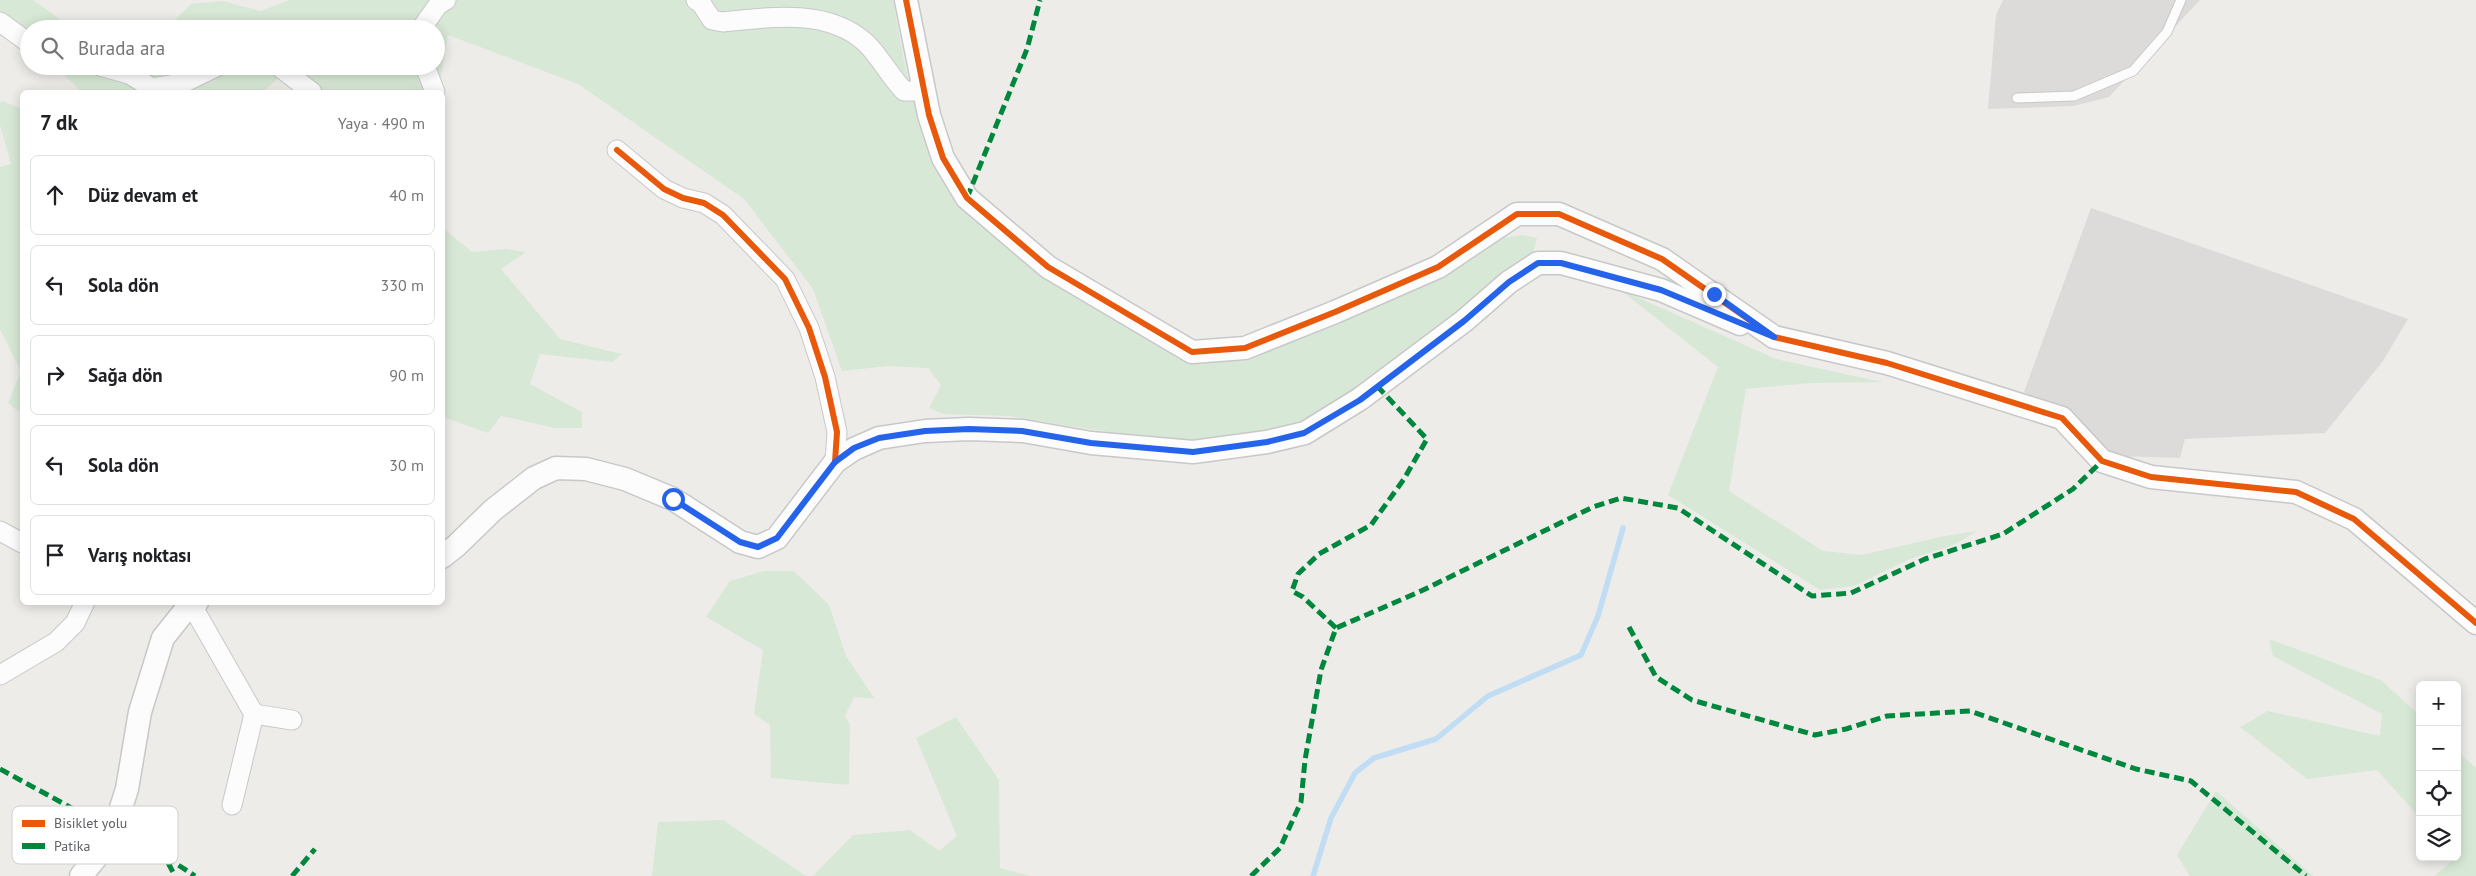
<!DOCTYPE html>
<html lang="tr">
<meta charset="utf-8">
<style>
body{margin:0;font-family:"PT Sans",sans-serif;background:#f2f2f2;color:#202124}
.controls{position:absolute;right:15px;bottom:15px;display:grid;overflow:hidden;border-radius:8px;box-shadow:0 2px 12px #0003}
.controls button{width:45px;height:45px;display:grid;place-items:center;padding:0;border:0;border-bottom:1px solid #e0e0e0;background:#fff;color:#202124;font:25px sans-serif}
.stop{position:absolute;width:15px;height:15px;margin:-11px;border:4px solid #2563eb;border-radius:50%;background:#fff}
.stop.end{background:#2563eb;border-color:#fff;box-shadow:0 1px 5px #0008}
.list{margin:0;padding:0;list-style:none}
h2{display:flex;justify-content:space-between;align-items:center;height:65px;margin:0;padding:0 20px;font-size:21px}
h2 small{font-size:16px;font-weight:400;color:#757577}
.list li{display:grid;grid-template-columns:32px 1fr auto;gap:15px;align-items:center;box-sizing:border-box;height:80px;margin:0 10px 10px;padding:0 10px;border:1px solid #e0e0e0;border-radius:8px}
.list b{display:block;font-size:19px;white-space:nowrap}
.list em{font-size:16px;font-style:normal;color:#757577}
.icon{flex:none;width:28px;height:28px;fill:none;stroke:currentColor;stroke-width:2;stroke-linecap:round;stroke-linejoin:round}
.map{position:relative;flex:none;width:2476px;height:876px;overflow:hidden}
.search{position:absolute;background:#fff;box-shadow:0 2px 12px #0003;left:20px;top:20px;width:425px;height:55px;display:flex;align-items:center;gap:12px;box-sizing:border-box;padding:0 18px;border-radius:28px;color:#757577;font-size:19px}
.panel{position:absolute;background:#fff;box-shadow:0 2px 12px #0003;left:20px;top:90px;width:425px;height:515px;border-radius:8px}
.map>svg:first-child{display:block}
</style>
<div class="map">
<svg width="2476" height="876" viewBox="0 0 2476 876">
<rect width="100%" height="100%" fill="#edece9"/>
<!-- industrial -->
<g fill="#dddbd9">
<polygon points="2003,0 2200,0 2109,97 2074,106 1988,109 1996,15"/>
<polygon points="2091,208 2408,319 2383,361 2325,433 2185,439 2180,458 2112,456 2069,414 2024,392"/>
</g>
<!-- green -->
<g fill="#d8e8d6">
<polygon points="0,0 33,0 74,29 29,29 29,41 0,16"/>
<polygon points="290,0 893,0 906,71 933,158 959,202 1182,359 1230,362 1307,332 1501,238 1522,235 1537,238 1533,253 1463,312 1304,426 1206,443 1133,436 1009,416 944,414 929,408 941,385 928,368 888,366 842,371 813,289 744,199 578,84 448,35 438,92 324,92 292,66 436,66 436,29 166,29 191,4 223,1 261,11"/>
<polygon points="55,66 291,66 266,89 256,92 82,92"/>
<polygon points="2,101 22,109 22,409 18,411 8,403 21,372 0,329 0,167 11,164 0,125 0,103"/>
<polygon points="442,227 472,252 507,249 526,252 501,269 560,339 622,354 612,362 540,354 530,384 582,412 582,428 555,428 501,416 488,433 443,417"/>
<polygon points="1619,289 1776,359 1882,382 1811,383 1746,389 1729,491 1823,551 1862,555 1944,536 1978,531 1951,546 1910,559 1854,586 1820,590 1668,495 1718,367"/>
<polygon points="764,571 794,571 829,605 846,656 875,699 854,697 845,716 850,725 849,785 771,778 770,725 754,714 763,650 706,617 730,581"/>
<polygon points="2269,639 2381,680 2420,716 2420,818 2377,770 2307,779 2240,727 2268,711 2380,736 2382,714 2273,656"/>
<polygon points="956,717 999,780 1000,868 1030,876 813,876 853,835 910,830 939,851 957,836 916,738"/>
<polygon points="2457,751 2476,768 2476,876 2434,876 2457,857"/>
<polygon points="2216,791 2313,876 2190,876 2177,855"/>
<polygon points="723,820 806,876 652,876 658,822"/>
</g>
<g fill="none" stroke-linecap="round" stroke-linejoin="round">
<!-- stream -->
<polyline stroke="#c1ddf4" stroke-width="5.5" points="1313,876 1331,818 1355,773 1374,758 1436,739 1488,696 1581,655 1598,616 1623,528"/>
<defs>
<polyline id="service" points="2017,98 2074,96 2133,71 2167,32 2181,0"/>
<g id="minor">
<path d="M696,0L701,3L712,20L723,22C770,17 828,8 866,43C880,57 890,76 904,91H924"/>
<polyline points="0,22 29,43"/>
<polyline points="421,29 438,5 446,0"/>
<polyline points="100,66 129,74 152,88 183,83 218,66"/>
<polyline points="278,66 312,92"/>
<polyline points="425,66 435,92"/>
<polyline points="617,150 664,189 683,198 704,203 723,215 785,279 809,328 825,377 837,432 835,462"/>
<polyline points="0,531 22,543"/>
<polyline points="190,602 254,714 292,720"/>
<polyline points="0,675 56,642 75,623 85,602"/>
<polyline points="232,805 254,714"/>
</g>
<g id="tertiary">
<polyline points="906,0 929,115 943,158 967,198 1048,267 1192,352 1245,348 1335,312 1438,267 1517,214 1559,214 1662,259 1774,337 1887,363 2062,418 2102,461 2151,477 2296,492 2354,519 2476,623"/>
<polyline points="442,557 456,546 493,510 534,478 556,468 586,469 625,479 673,499 740,542 758,547 777,538 835,462 854,449 879,438 925,431 969,429 1023,431 1091,443 1193,452 1267,442 1305,433 1360,399 1464,321 1509,282 1538,263 1561,263 1661,290 1740,324"/>
<polyline points="81,876 111,839 127,789 140,712 163,638 191,603 197,602"/>
</g>
</defs>
<!-- service casing -->
<use href="#service" stroke="#c8c8c8" stroke-width="11"/>
<!-- minor casing -->
<use href="#minor" stroke="#c8c8c8" stroke-width="21"/>
<!-- tertiary casing -->
<use href="#tertiary" stroke="#c8c8c8" stroke-width="25"/>
<!-- service -->
<use href="#service" stroke="#fcfcfc" stroke-width="9"/>
<!-- minor -->
<use href="#minor" stroke="#fcfcfc" stroke-width="19"/>
<!-- tertiary -->
<use href="#tertiary" stroke="#fcfcfc" stroke-width="22"/>
<!-- quiet -->
<g stroke="#00873e" stroke-width="5" stroke-dasharray="10 5" stroke-linecap="butt">
<polyline points="967,198 1027,49 1040,0"/>
<polyline points="1629,627 1656,677 1692,700 1815,735 1846,729 1887,716 1970,711 2136,769 2191,781 2306,876"/>
<polyline points="1336,628 1303,597 1292,591 1298,574 1319,554 1371,525 1404,479 1427,439 1377,386"/>
<polyline points="0,769 114,831 153,845 165,857 175,876"/>
<polyline points="166,857 195,876"/>
<polyline points="292,876 315,849"/>
<polyline points="1251,876 1280,848 1301,802 1305,760 1321,670 1336,628 1419,592 1593,507 1621,498 1678,508 1812,596 1851,593 1925,559 2003,534 2073,489 2102,461"/>
</g>
<defs>
<g id="cycleway">
<polyline points="906,0 929,115 943,158 967,198 1048,267 1192,352 1245,348 1335,312 1438,267 1517,214 1559,214 1662,259 1774,337 1887,363 2062,418 2102,461 2151,477 2296,492 2354,519 2476,623"/>
<polyline points="617,150 664,189 683,198 704,203 723,215 785,279 809,328 825,377 837,432 835,462"/>
</g>
</defs>
<!-- cycleway casing -->
<use href="#cycleway" stroke="#fff" stroke-width="9"/>
<!-- cycleway -->
<use href="#cycleway" stroke="#e8590c" stroke-width="6"/>
</g>
<g fill="none" stroke-linecap="round" stroke-linejoin="round">
<!-- route -->
<polyline stroke="#2563eb" stroke-width="6" points="673,499 740,542 758,547 777,538 835,462 854,448 879,438 925,431 969,429 1022,431 1091,443 1193,452 1267,442 1304,433 1360,400 1464,321 1509,282 1538,263 1561,263 1661,290 1774,337 1714,294"/>
</g>
<!-- legend -->
<rect x="12" y="806" width="166" height="58" rx="8" fill="#fff" stroke="#cfd0d1" stroke-width="1"/>
<rect x="22" y="820" width="23" height="7" fill="#e8590c"/>
<rect x="22" y="843" width="23" height="6" fill="#00873e"/>
<g font-size="14" fill="#5e6266">
<text x="54" y="828">Bisiklet yolu</text>
<text x="54" y="851">Patika</text>
</g>
</svg>
<div class="controls">
<button>+</button>
<button>−</button>
<button><svg class="icon" aria-label="locate" viewBox="0 0 24 24"><circle cx="12" cy="12" r="6"/><path d="M12 2v4M12 18v4M2 12h4M18 12h4"/></svg></button>
<button><svg class="icon" aria-label="layers" viewBox="0 0 24 24"><path d="M12 4l9 5-9 5-9-5zM3 14l9 5 9-5"/></svg></button>
</div>
<div class="stop" style="left:673px;top:499px"></div>
<div class="stop end" style="left:1714px;top:294px"></div>
<div class="search"><svg class="icon" aria-label="search" viewBox="0 0 24 24"><circle cx="10" cy="10" r="6"/><path d="M15 15l6 6"/></svg>Burada ara</div>
<section class="panel">
<h2>7 dk<small>Yaya · 490 m</small></h2>
<ul class="list">
<li><svg class="icon" aria-label="ahead" viewBox="0 0 24 24"><path d="M12 20V5M6 11l6-6 6 6"/></svg><div><b>Düz devam et</b></div><em>40 m</em></li>
<li><svg class="icon" aria-label="left" viewBox="0 0 24 24"><path d="M17 20v-9H6M10 6l-5 5 5 5"/></svg><div><b>Sola dön</b></div><em>330 m</em></li>
<li><svg class="icon" aria-label="right" viewBox="0 0 24 24"><path d="M7 20v-9h11M14 6l5 5-5 5"/></svg><div><b>Sağa dön</b></div><em>90 m</em></li>
<li><svg class="icon" aria-label="left" viewBox="0 0 24 24"><path d="M17 20v-9H6M10 6l-5 5 5 5"/></svg><div><b>Sola dön</b></div><em>30 m</em></li>
<li><svg class="icon" aria-label="arrive" viewBox="0 0 24 24"><path d="M6 21V4h12l-3 4 3 4H6"/></svg><div><b>Varış noktası</b></div></li>
</ul>
</section>
</div>
